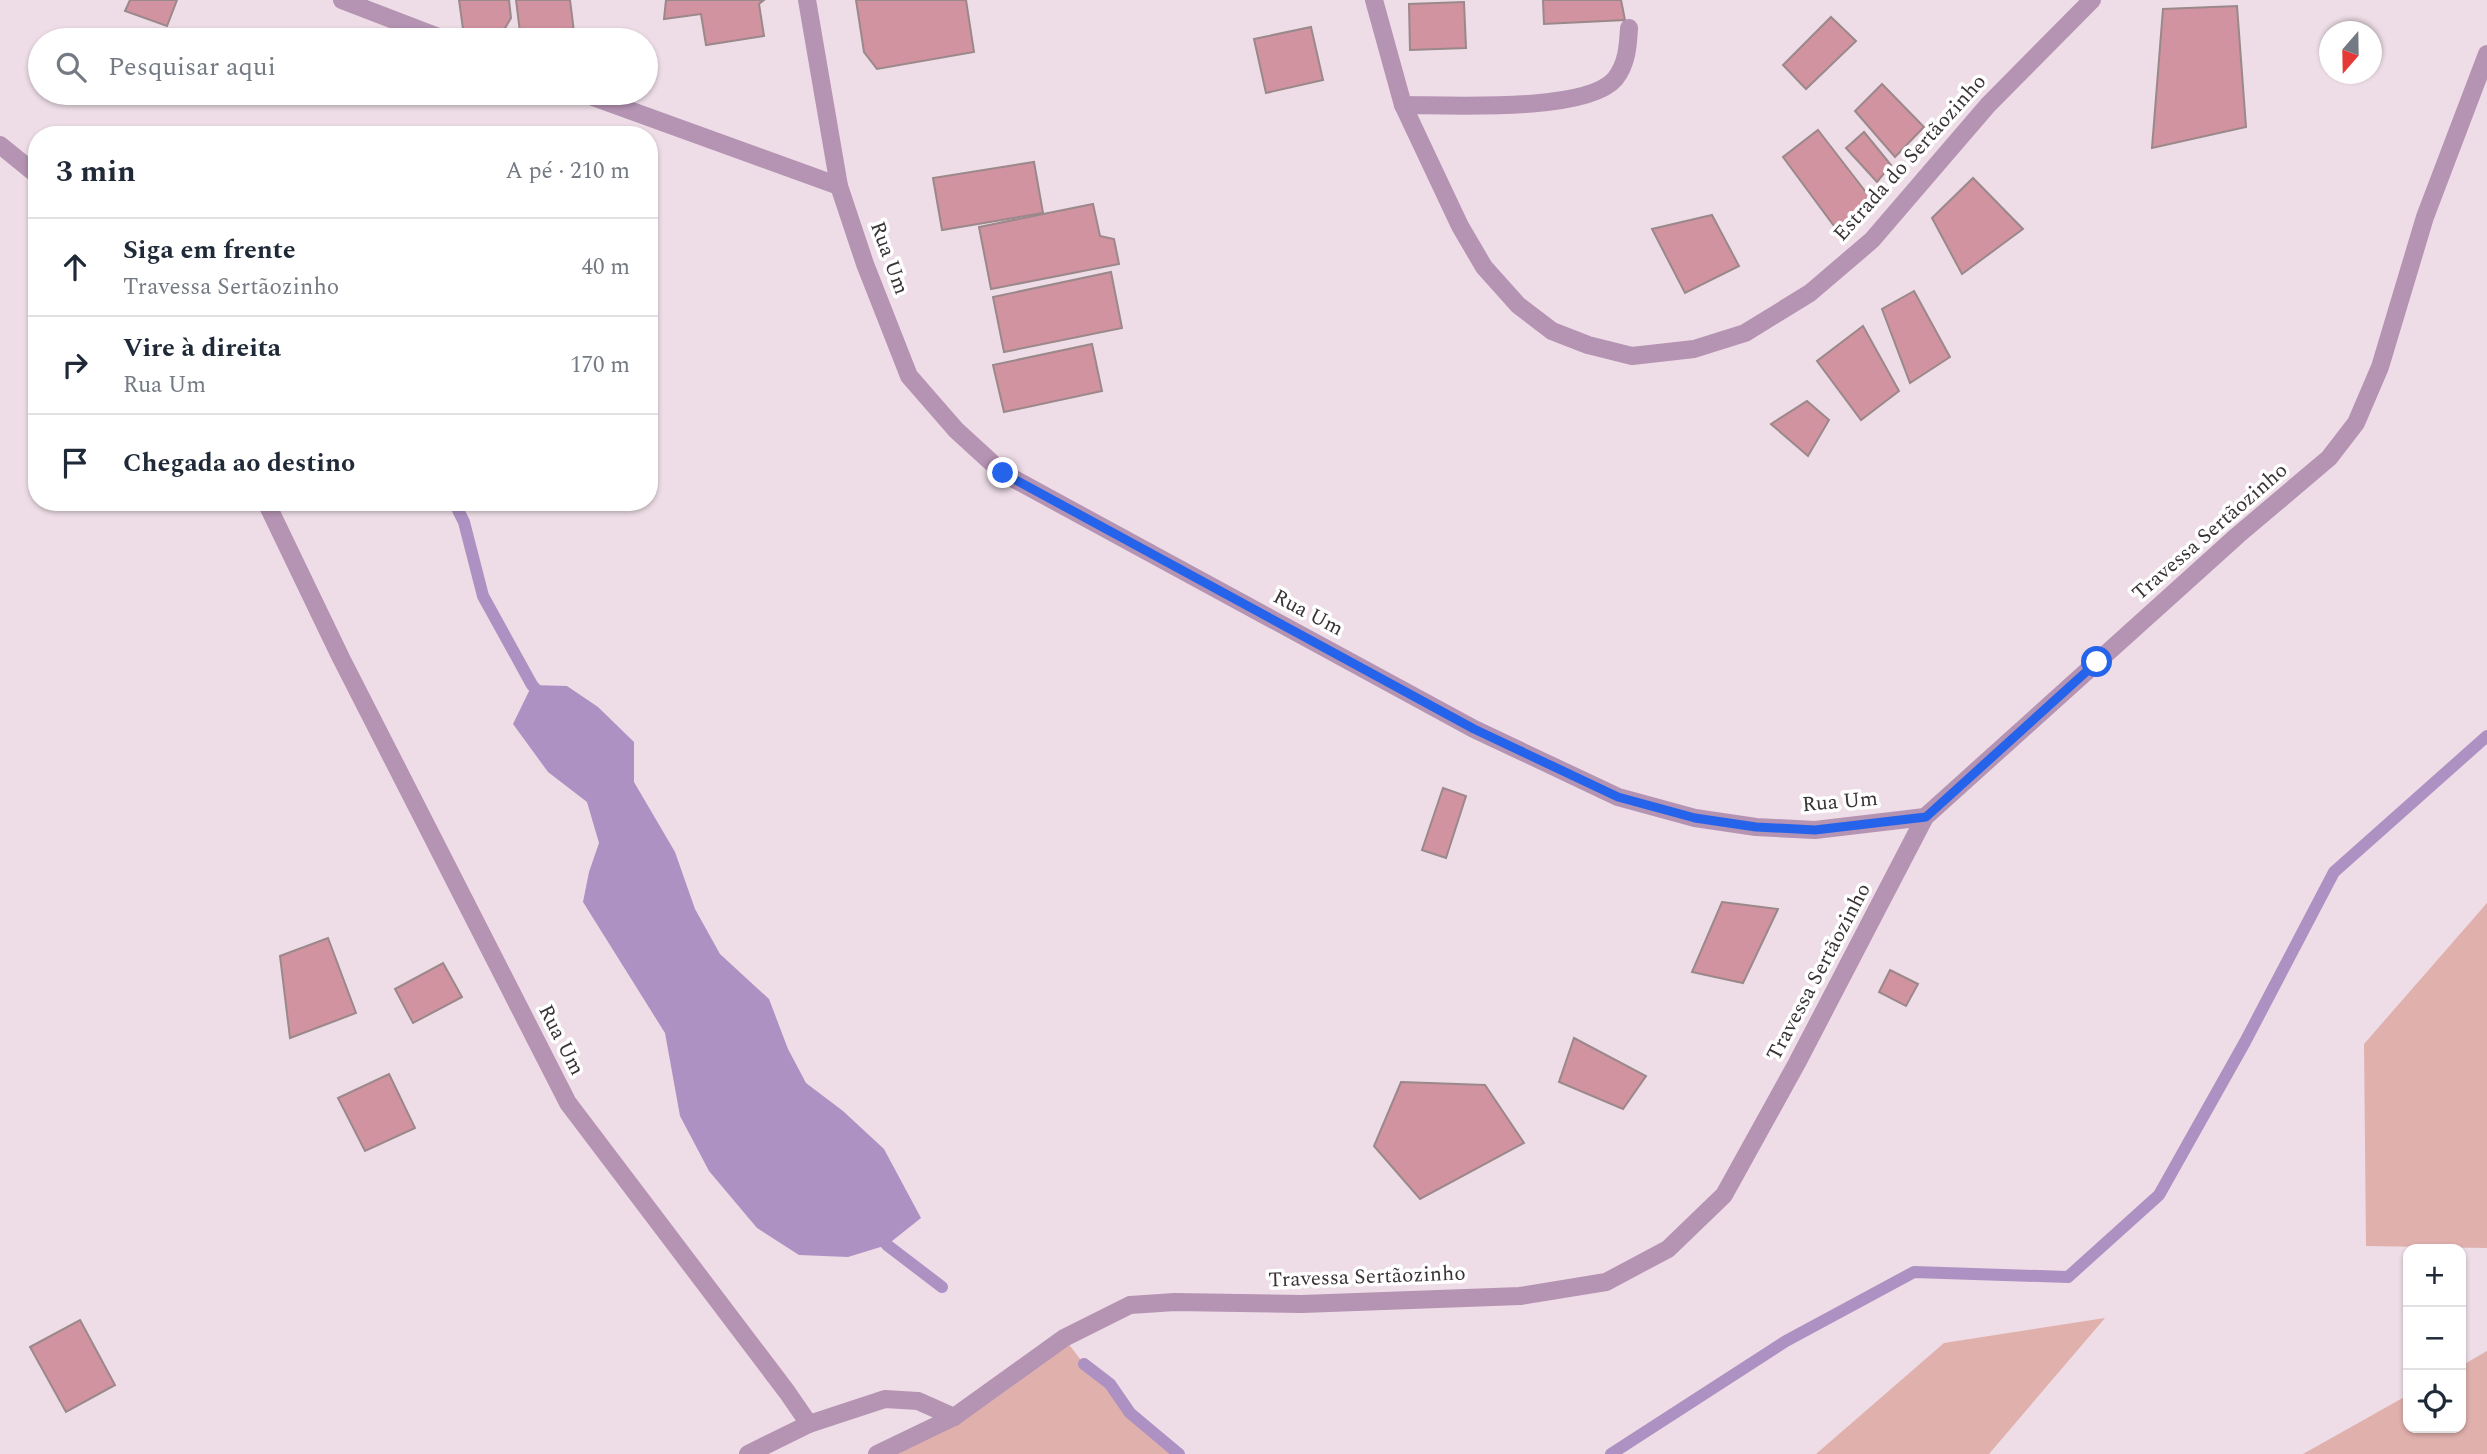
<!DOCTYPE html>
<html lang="pt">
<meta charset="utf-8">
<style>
body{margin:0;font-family:Spectral,serif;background:#f6f6f7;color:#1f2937}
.controls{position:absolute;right:21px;bottom:21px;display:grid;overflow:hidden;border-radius:14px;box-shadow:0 2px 5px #0004}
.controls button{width:63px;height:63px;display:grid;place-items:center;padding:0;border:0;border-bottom:2px solid #e0e1e3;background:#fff;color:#1f2937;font:35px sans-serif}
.compass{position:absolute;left:2319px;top:21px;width:63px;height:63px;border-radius:50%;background:#fff;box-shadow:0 2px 5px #0004;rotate:200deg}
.stop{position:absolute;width:21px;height:21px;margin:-16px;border:5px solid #2563eb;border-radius:50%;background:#fff}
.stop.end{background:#2563eb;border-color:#fff;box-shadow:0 2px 7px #0008}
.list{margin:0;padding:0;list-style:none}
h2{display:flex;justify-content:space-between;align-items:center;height:91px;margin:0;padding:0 28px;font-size:30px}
h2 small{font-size:23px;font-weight:400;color:#747a83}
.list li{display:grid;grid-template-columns:46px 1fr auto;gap:21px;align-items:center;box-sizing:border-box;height:98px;padding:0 28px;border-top:2px solid #e0e1e3}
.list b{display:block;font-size:26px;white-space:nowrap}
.list p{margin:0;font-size:23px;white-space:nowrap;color:#747a83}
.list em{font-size:23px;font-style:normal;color:#747a83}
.icon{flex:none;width:38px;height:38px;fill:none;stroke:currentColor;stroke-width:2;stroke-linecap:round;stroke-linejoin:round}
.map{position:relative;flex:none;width:2487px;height:1454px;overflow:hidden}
.search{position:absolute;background:#fff;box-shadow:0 2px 5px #0004;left:28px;top:28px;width:630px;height:77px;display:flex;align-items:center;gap:18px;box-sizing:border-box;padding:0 24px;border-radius:38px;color:#747a83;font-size:26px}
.panel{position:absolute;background:#fff;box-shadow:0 2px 5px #0004;left:28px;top:126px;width:630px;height:385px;border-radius:28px}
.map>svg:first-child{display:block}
</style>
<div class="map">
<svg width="2487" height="1454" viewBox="0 0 2487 1454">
<rect width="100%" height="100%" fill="#eedde6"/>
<!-- green -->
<g fill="#e0b0ad">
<polygon points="2487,903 2487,1248 2366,1246 2364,1044"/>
<polygon points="2105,1318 1989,1454 1816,1454 1944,1343"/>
<polygon points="1064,1338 1084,1364 1110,1384 1130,1413 1179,1454 877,1454 954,1417"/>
<polygon points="2487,1351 2487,1454 2303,1454 2408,1395 2408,1428 2461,1428 2461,1366"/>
</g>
<!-- water -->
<polygon fill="#ad91c3" points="532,685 567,686 598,707 634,742 634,782 675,852 695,909 720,954 769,999 788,1049 806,1083 843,1111 884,1149 921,1218 887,1245 848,1257 799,1255 757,1228 709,1171 680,1116 665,1033 583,902 589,872 599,843 587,802 548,772 513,724"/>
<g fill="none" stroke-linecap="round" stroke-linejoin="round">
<!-- stream -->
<g stroke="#ad91c3" stroke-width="12">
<polyline points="454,502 464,522 483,596 532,685 543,697"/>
<polyline points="878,1233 887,1245 942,1287"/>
<polyline points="1084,1364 1110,1384 1130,1413 1179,1454"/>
<polyline points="1611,1454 1786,1341 1914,1272 2068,1277 2159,1195 2245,1042 2334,872 2487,736"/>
</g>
</g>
<!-- building -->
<g fill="#d193a0" stroke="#9a888b" stroke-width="2">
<polygon points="130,0 177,0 167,26 125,11"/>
<polygon points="459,0 509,0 511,18 501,35 463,29"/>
<polygon points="516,0 570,0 575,40 521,40"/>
<polygon points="666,0 764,0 759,4 764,36 706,45 701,14 664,19"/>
<polygon points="856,0 966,0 974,52 877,69 864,52"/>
<polygon points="1543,0 1621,0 1625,20 1544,24"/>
<polygon points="1464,2 1466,48 1410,50 1409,4"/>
<polygon points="2237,6 2246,127 2152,148 2163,9"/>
<polygon points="1831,17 1856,41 1806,89 1783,65"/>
<polygon points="1311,27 1323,80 1266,93 1254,39"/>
<polygon points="1882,84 1924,127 1895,157 1855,111"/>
<polygon points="1818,130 1872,200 1837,230 1783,157"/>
<polygon points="1864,132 1891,165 1877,182 1846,148"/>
<polygon points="1034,162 1043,213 942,230 933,178"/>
<polygon points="1973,178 2023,229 1962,274 1932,218"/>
<polygon points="1093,204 1100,236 1114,239 1119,264 991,289 979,227"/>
<polygon points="1712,215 1739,266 1685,293 1652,229"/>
<polygon points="1111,272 1122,328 1004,352 993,297"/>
<polygon points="1914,291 1950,357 1910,383 1882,309"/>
<polygon points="1863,326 1899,391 1861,420 1817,361"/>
<polygon points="1092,344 1102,391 1004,412 993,365"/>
<polygon points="1807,401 1829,420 1808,456 1771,424"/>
<polygon points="1443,788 1466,796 1446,858 1422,850"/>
<polygon points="1722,902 1778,909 1743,983 1692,972"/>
<polygon points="328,938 356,1013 290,1038 280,956"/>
<polygon points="443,963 462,997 413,1023 395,989"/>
<polygon points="1890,970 1918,984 1906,1006 1879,992"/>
<polygon points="1574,1038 1646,1076 1623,1109 1559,1082"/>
<polygon points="389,1074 415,1128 365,1151 338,1098"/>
<polygon points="1401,1082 1485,1085 1524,1143 1420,1199 1374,1146"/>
<polygon points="80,1320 115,1385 66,1412 30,1347"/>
</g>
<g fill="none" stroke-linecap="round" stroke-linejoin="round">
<!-- minor -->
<g stroke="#b593b3" stroke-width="18">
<polyline points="342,0 446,40"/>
<polyline points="807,0 839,186 865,264 909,376 956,430 1003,473 1474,729 1618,797 1695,818 1756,827 1815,830 1925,817"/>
<polyline points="1374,0 1403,105 1460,226 1484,267 1518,305 1552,331 1588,345 1632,356 1694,349 1745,333 1810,293 1872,240 1988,105 2092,0"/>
<polyline points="582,93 839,186"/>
<path d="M1403,105C1447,105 1586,113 1615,79C1627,64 1628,46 1629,28"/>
<polyline points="0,145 37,175"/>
<polyline points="266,502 341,658 568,1103 787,1392 809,1424 885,1399 918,1401 954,1417"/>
<polyline points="748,1454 809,1424"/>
<polyline points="877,1454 954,1417 1064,1338 1130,1305 1175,1302 1302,1304 1520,1296 1606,1282 1668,1249 1724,1195 1797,1063 1925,817 2238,535 2329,458 2356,423 2380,367 2425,217 2487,54"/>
</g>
</g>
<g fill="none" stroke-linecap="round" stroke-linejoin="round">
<!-- route -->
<polyline stroke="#2563eb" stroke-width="9" points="1003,473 1474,729 1618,797 1695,818 1756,827 1815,830 1926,817 2097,662"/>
</g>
<g text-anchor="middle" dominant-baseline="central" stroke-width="7" stroke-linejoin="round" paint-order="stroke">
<!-- street labels -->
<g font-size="21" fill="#393336" stroke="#fff">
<text transform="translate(1910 158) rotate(-48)">Estrada do Sertãozinho</text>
<text transform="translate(889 258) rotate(70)">Rua Um</text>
<text transform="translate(2210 532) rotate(-41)">Travessa Sertãozinho</text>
<text transform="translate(1308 613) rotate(28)">Rua Um</text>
<text transform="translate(1840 802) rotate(-5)">Rua Um</text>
<text transform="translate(1819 972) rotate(-62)">Travessa Sertãozinho</text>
<text transform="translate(561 1040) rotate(63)">Rua Um</text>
<text transform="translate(1367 1277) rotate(-2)">Travessa Sertãozinho</text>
</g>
</g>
</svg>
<div class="controls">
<button>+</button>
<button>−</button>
<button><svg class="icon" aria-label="locate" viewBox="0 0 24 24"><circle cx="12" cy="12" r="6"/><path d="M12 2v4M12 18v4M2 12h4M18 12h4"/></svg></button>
</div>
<svg class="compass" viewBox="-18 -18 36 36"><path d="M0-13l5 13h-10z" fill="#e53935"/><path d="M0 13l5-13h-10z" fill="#747a83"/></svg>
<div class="stop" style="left:2097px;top:662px"></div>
<div class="stop end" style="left:1003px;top:473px"></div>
<div class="search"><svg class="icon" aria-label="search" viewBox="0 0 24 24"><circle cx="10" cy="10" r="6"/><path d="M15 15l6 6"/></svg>Pesquisar aqui</div>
<section class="panel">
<h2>3 min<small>A pé · 210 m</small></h2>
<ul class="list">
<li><svg class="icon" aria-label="ahead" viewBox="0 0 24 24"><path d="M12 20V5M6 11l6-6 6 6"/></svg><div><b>Siga em frente</b><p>Travessa Sertãozinho</p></div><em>40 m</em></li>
<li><svg class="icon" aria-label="right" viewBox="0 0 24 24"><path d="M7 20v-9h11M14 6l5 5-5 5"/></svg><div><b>Vire à direita</b><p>Rua Um</p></div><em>170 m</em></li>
<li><svg class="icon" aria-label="arrive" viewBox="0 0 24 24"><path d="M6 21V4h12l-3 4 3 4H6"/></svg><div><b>Chegada ao destino</b></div></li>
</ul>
</section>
</div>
